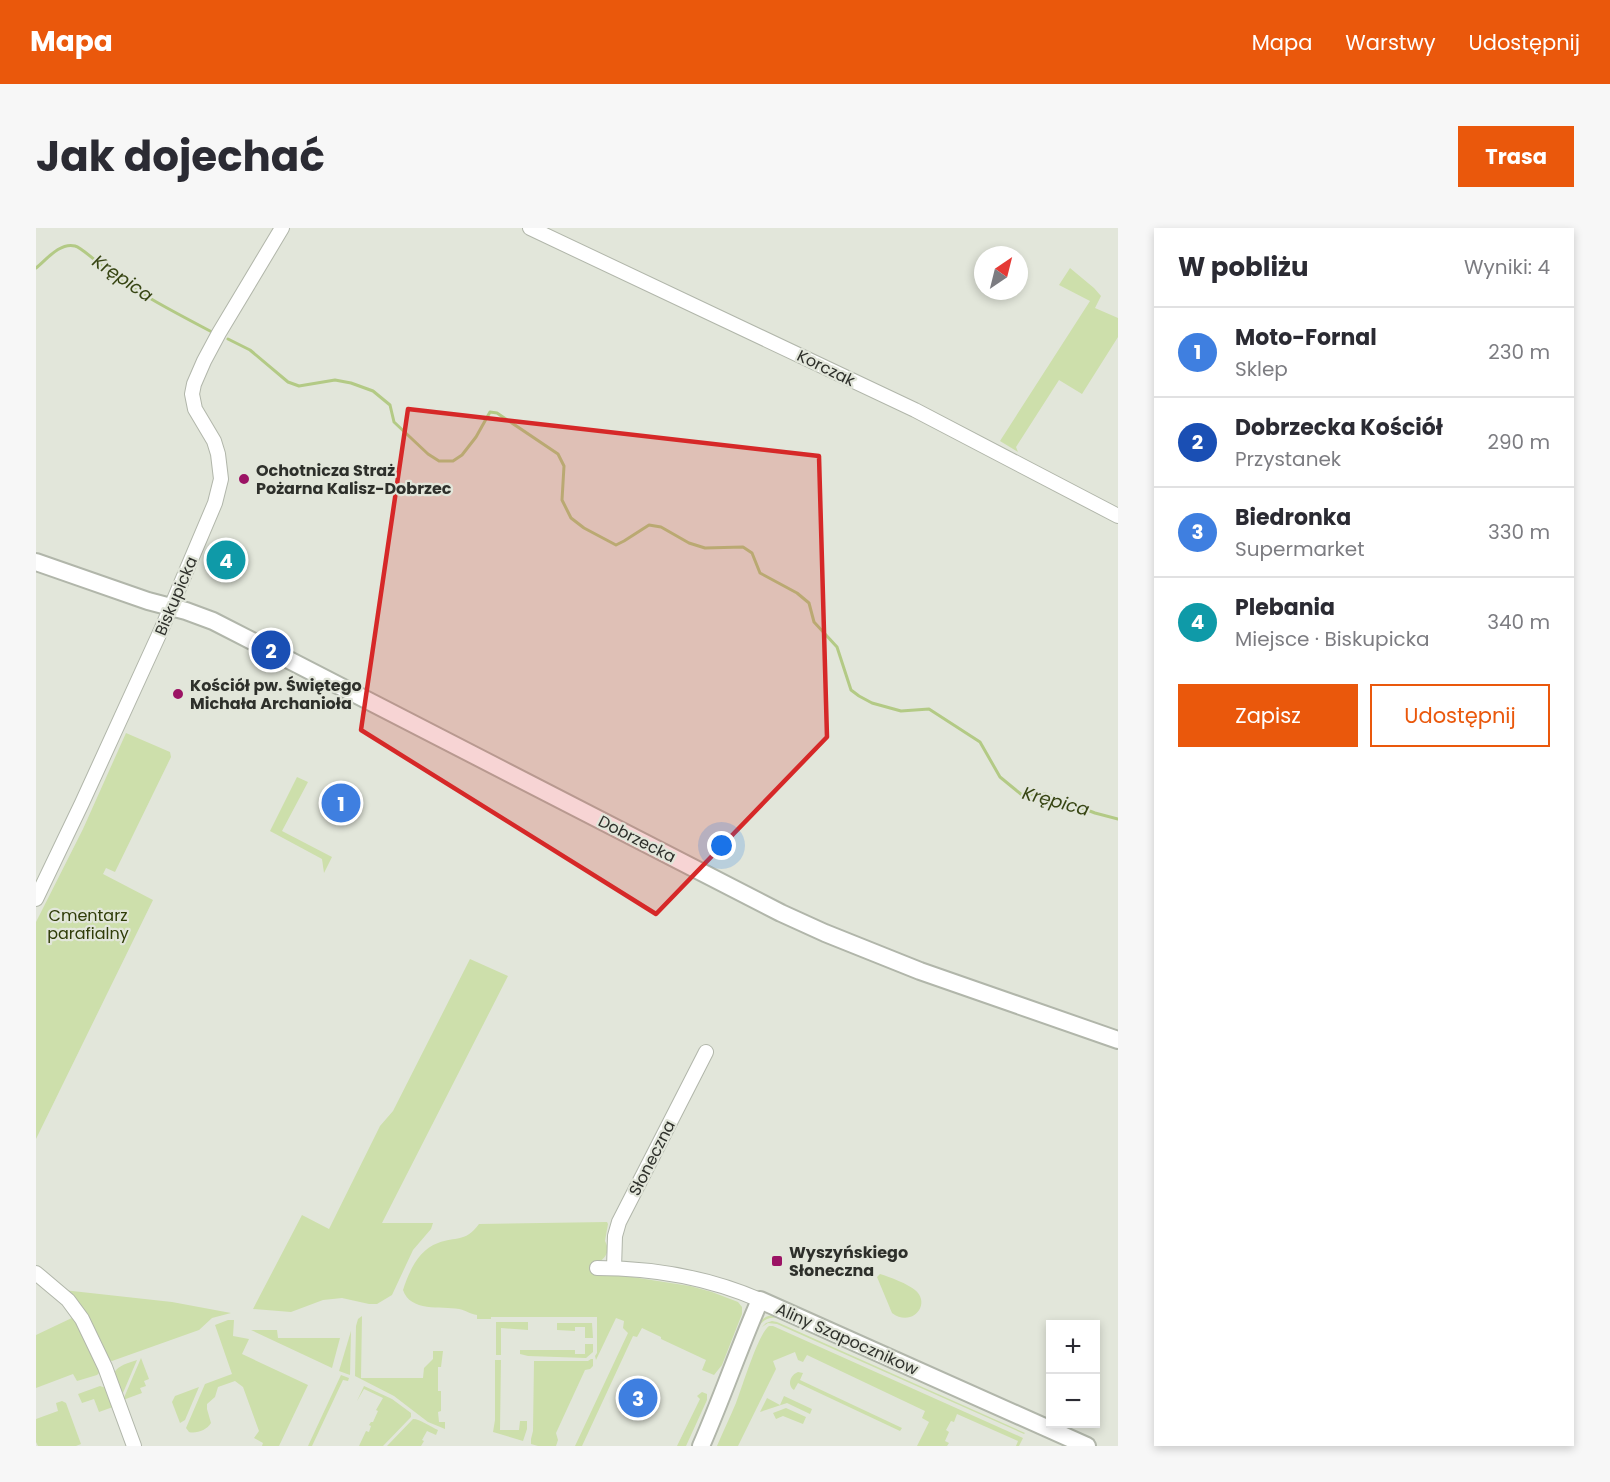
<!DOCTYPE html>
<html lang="pl">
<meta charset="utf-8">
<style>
body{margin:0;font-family:Poppins,sans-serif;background:#f7f7f7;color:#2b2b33}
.controls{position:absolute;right:18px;bottom:18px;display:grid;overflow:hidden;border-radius:0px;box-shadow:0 3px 9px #0003}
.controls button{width:54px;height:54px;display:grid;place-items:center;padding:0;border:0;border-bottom:2px solid #e1e1e2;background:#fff;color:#2b2b33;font:30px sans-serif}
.compass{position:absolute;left:938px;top:18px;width:54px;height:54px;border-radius:50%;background:#fff;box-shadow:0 3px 9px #0003;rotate:35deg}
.you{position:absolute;left:686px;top:618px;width:21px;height:21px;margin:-15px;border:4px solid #fff;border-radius:50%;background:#1a73e8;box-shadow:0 0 0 9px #1a73e833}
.badge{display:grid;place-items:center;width:39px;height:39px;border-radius:50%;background:#ea580c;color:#fff;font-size:20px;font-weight:700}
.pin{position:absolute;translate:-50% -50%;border:3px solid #fff;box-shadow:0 2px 6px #0006}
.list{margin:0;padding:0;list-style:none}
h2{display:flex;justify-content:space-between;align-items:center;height:78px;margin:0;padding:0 24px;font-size:26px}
h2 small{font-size:20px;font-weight:400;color:#7c7c81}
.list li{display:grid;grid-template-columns:39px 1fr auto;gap:18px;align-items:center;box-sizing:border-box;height:90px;padding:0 24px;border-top:2px solid #e1e1e2}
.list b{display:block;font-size:22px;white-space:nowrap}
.list p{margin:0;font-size:20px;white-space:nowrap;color:#7c7c81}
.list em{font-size:20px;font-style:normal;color:#7c7c81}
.actions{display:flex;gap:12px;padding:18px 24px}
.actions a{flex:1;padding:14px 0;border:2px solid #ea580c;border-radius:0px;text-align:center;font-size:21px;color:#ea580c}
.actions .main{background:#ea580c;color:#fff}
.map{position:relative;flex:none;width:1082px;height:1218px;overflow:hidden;border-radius:0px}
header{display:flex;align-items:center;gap:36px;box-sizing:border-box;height:84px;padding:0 30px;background:#ea580c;color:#fff}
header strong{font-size:28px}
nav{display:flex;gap:33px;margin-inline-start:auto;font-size:21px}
.intro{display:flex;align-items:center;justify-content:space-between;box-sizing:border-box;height:144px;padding:0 36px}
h1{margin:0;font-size:42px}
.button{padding:15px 27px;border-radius:0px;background:#ea580c;color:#fff;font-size:21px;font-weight:700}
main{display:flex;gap:36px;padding:0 36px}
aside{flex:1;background:#fff;border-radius:0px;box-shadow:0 3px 9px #0003}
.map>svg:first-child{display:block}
</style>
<header>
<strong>Mapa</strong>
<nav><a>Mapa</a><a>Warstwy</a><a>Udostępnij</a></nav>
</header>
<div class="intro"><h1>Jak dojechać</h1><a class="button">Trasa</a></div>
<main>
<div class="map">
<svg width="1082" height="1218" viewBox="0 0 1082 1218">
<rect width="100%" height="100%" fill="#e2e6da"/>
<!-- green -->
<g fill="#cddfab">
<polygon points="1034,40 1058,60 1065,68 1059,80 1082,90 1082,109 1046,166 1023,152 980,219 982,224 964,213 1054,73 1023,57"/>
<polygon points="90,505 134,524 135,529 79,644 70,640 67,646 117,672 0,911 0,694 47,601"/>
<polygon points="261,549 272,554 246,603 296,629 288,645 286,631 234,603"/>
<polygon points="434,731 472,748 346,995 397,995 395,1001 377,1022 356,1067 341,1076 333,1076 306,1070 287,1072 255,1084 217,1081 266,987 293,1001 344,898 357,883"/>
<path d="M571,994L572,996L569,1013C574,1022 571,1029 563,1034L595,1046L596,1049L654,1058L676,1064L702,1074L706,1079V1086L686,1137L678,1147L666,1142L670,1132L625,1111V1109L606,1100L601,1109L597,1108L546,1218H539L592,1105L587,1100L588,1093L580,1090L560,1132L559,1128L561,1125V1089H455V1091H441V1087C434,1086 429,1082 423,1081C405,1078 374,1084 367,1062C373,1044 382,1022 402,1015C420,1008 429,1015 443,996Z"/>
<path d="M844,1046C854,1049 872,1056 879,1062C896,1076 876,1100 856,1085L841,1049Z"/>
<polygon points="27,1062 136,1074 195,1085 176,1090 163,1102 76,1133 72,1132"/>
<path d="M738,1087L989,1198L990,1201L741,1090C729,1088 723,1096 718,1107C723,1095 725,1088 738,1087Z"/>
<polygon points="40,1088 63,1136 64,1144 61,1147 41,1153 37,1146 0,1160 0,1107"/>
<polygon points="326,1088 325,1150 387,1150 388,1140 397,1131 397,1123 407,1123 405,1139 402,1139 402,1163 405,1163 405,1183 402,1184 403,1194 409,1194 409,1201 392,1194 358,1168 319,1148 320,1098 322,1091"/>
<path d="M192,1092H198L197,1108L213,1111L206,1126L272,1157L243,1218H226L227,1215L218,1210L223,1203L207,1159L199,1153L182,1159L179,1169L171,1176V1181L175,1195C171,1202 160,1206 153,1204L150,1200L169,1156L196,1146L179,1097Z"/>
<polygon points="736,1093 741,1094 989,1205 988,1206 741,1096 732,1095 726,1099 730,1095"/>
<polygon points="460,1094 492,1094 492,1102 465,1100 465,1127 460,1127"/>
<polygon points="521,1095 556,1095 557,1110 549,1110 549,1099 539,1099 539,1103 521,1102"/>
<path d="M733,1098H737L987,1210L983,1218H980L982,1213L921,1186L918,1194L915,1193L910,1202L913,1204L909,1213L913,1215L911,1218H881L893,1194L886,1190L889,1183L771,1127L767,1134L762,1132L759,1124L737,1133L740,1141L702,1218H681C687,1204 694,1189 700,1175C706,1160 722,1106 733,1098Z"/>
<polygon points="215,1102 241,1102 242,1110 304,1110 296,1140"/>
<polygon points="315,1103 314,1147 303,1143"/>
<polygon points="549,1116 557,1116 557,1124 550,1130 492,1128 484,1126 484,1122 539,1122 539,1126 549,1126"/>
<polygon points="105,1130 113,1151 108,1153 110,1158 104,1160 106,1165 87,1172"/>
<polygon points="555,1131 557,1131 557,1138 554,1141 549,1142 520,1205 522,1212 520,1218 502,1218 495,1216 495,1211 497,1203 498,1133 552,1133"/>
<path d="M101,1132L84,1172C76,1146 71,1141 101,1132Z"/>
<polygon points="459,1132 465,1132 464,1202 483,1202 484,1193 491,1193 491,1201 487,1213 457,1204 459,1192"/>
<path d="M762,1144L767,1145L764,1152L866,1200L864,1203L762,1155L758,1162C751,1157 754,1147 762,1144Z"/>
<polygon points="305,1147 313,1150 312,1153 307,1152 276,1218 272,1218"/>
<polygon points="64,1158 70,1160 77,1179 63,1184 58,1171 46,1175 42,1166"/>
<polygon points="328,1158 356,1171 375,1185 375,1189 347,1218 323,1218 330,1203 333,1204 335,1198 333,1197 335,1194 337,1194 342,1183 340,1182 347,1170 328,1161 321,1173"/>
<polygon points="163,1159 149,1192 144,1195 136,1174 139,1168"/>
<polygon points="666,1164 671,1166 671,1172 650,1218 641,1218 664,1171 661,1168"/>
<polygon points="748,1168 776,1181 774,1186 751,1175 724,1184 731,1170 744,1177"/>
<polygon points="26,1173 30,1175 45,1216 40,1218 2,1218 0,1214 0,1191 22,1183 20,1175"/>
<polygon points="750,1180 770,1189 767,1196 747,1188 740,1191 737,1185"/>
<path d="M377,1191C384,1191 395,1199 402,1202L400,1207L391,1203L386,1212L388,1213L385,1218H351Z"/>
</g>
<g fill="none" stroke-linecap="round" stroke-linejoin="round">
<!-- stream -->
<g stroke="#b3ca85" stroke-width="3">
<path d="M0,40C10,32 24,14 39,18C47,20 67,40 76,46C107,68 142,86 176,104"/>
<polyline points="192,111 214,122 252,154 263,158 299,152 315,155 337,163 354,177 358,194 392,226 403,233 417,233 426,227 440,209 454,184 461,185 522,226 528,238 526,272 535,290 548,300 580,317 588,313 613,297 625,299 653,315 669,320 707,319 716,325 724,345 761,365 773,375 778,394 801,419 815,462 823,468 836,475 865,483 893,481 944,514 964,549 986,567 1009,566 1059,585 1082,591"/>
</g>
<defs>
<g id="minor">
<polyline points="494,0 879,182 1082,288"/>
<polyline points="0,671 46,575 126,400 179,275 185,251 182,226 178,213 159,181 156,166 158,156 168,133 183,105 246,0"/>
<path d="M561,1040C618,1040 671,1049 724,1072"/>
<polyline points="578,1040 579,1008 583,994 670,824"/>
<polyline points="0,1045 32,1072 46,1091 69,1139 98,1218"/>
</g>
<g id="tertiary">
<polyline points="0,334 112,373 150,383 177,393 745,685 789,705 884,743 1082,812"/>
<path d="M665,1218C686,1170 703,1120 724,1072L1051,1218"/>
</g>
</defs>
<!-- minor casing -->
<use href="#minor" stroke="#b1b6aa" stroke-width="16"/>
<!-- tertiary casing -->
<use href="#tertiary" stroke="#b1b6aa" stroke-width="20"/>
<!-- minor -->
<use href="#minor" stroke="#fff" stroke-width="14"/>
<!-- tertiary -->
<use href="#tertiary" stroke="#fff" stroke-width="16"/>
</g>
<!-- marked area -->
<path fill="#d62828" fill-opacity="0.2" stroke="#d62828" stroke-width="4.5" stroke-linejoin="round" d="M372,181L783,228L791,509L620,686L325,502Z"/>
<!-- markers -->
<g fill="#9b1364" stroke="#e2e6da" stroke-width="2">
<circle cx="208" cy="251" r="6"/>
<circle cx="142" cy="466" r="6"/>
<rect x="735" y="1027" width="12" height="12" rx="3"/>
</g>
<g text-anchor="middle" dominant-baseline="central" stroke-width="4.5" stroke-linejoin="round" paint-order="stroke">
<!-- street labels -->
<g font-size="16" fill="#2e302b" stroke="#e2e6da">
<text transform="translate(790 140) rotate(26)">Korczak</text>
<text transform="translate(140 368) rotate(-67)">Biskupicka</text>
<text transform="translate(601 611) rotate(27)">Dobrzecka</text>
<text transform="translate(616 930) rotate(-63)">Słoneczna</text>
<text transform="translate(811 1111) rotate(24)">Aliny Szapocznikow</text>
</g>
<!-- poi labels -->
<g font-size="16" font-weight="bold" fill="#2e302b" stroke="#e2e6da" text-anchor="start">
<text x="220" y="242">Ochotnicza Straż<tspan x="220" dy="18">Pożarna Kalisz-Dobrzec</tspan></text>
<text x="154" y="457">Kościół pw. Świętego<tspan x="154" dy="18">Michała Archanioła</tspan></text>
<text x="753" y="1024">Wyszyńskiego<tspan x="753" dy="18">Słoneczna</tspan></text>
</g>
<!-- park labels -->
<g font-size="16" fill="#2f3c08" stroke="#e2e6da">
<text x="52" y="687">Cmentarz<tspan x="52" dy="18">parafialny</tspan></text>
</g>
<!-- water labels -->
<g font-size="18" font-style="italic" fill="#374513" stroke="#e2e6da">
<text transform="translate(87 50) rotate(34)">Krępica</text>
<text transform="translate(1020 573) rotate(15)">Krępica</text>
</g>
</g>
</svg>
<div class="controls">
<button>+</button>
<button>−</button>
</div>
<svg class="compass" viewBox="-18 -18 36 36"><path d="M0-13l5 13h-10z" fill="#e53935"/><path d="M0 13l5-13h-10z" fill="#7c7c81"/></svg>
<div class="you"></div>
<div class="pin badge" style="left:305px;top:575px;background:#3f7fe0">1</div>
<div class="pin badge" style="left:235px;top:422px;background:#1a4fb4">2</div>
<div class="pin badge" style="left:602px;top:1170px;background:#3f7fe0">3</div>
<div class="pin badge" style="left:190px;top:332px;background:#0f9aa8">4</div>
</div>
<aside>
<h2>W pobliżu<small>Wyniki: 4</small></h2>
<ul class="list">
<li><span class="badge" style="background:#3f7fe0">1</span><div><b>Moto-Fornal</b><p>Sklep</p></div><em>230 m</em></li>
<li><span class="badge" style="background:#1a4fb4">2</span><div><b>Dobrzecka Kościół</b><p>Przystanek</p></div><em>290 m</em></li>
<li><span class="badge" style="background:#3f7fe0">3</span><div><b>Biedronka</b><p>Supermarket</p></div><em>330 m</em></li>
<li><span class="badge" style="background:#0f9aa8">4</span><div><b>Plebania</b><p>Miejsce · Biskupicka</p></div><em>340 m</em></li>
</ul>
<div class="actions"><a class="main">Zapisz</a><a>Udostępnij</a></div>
</aside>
</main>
